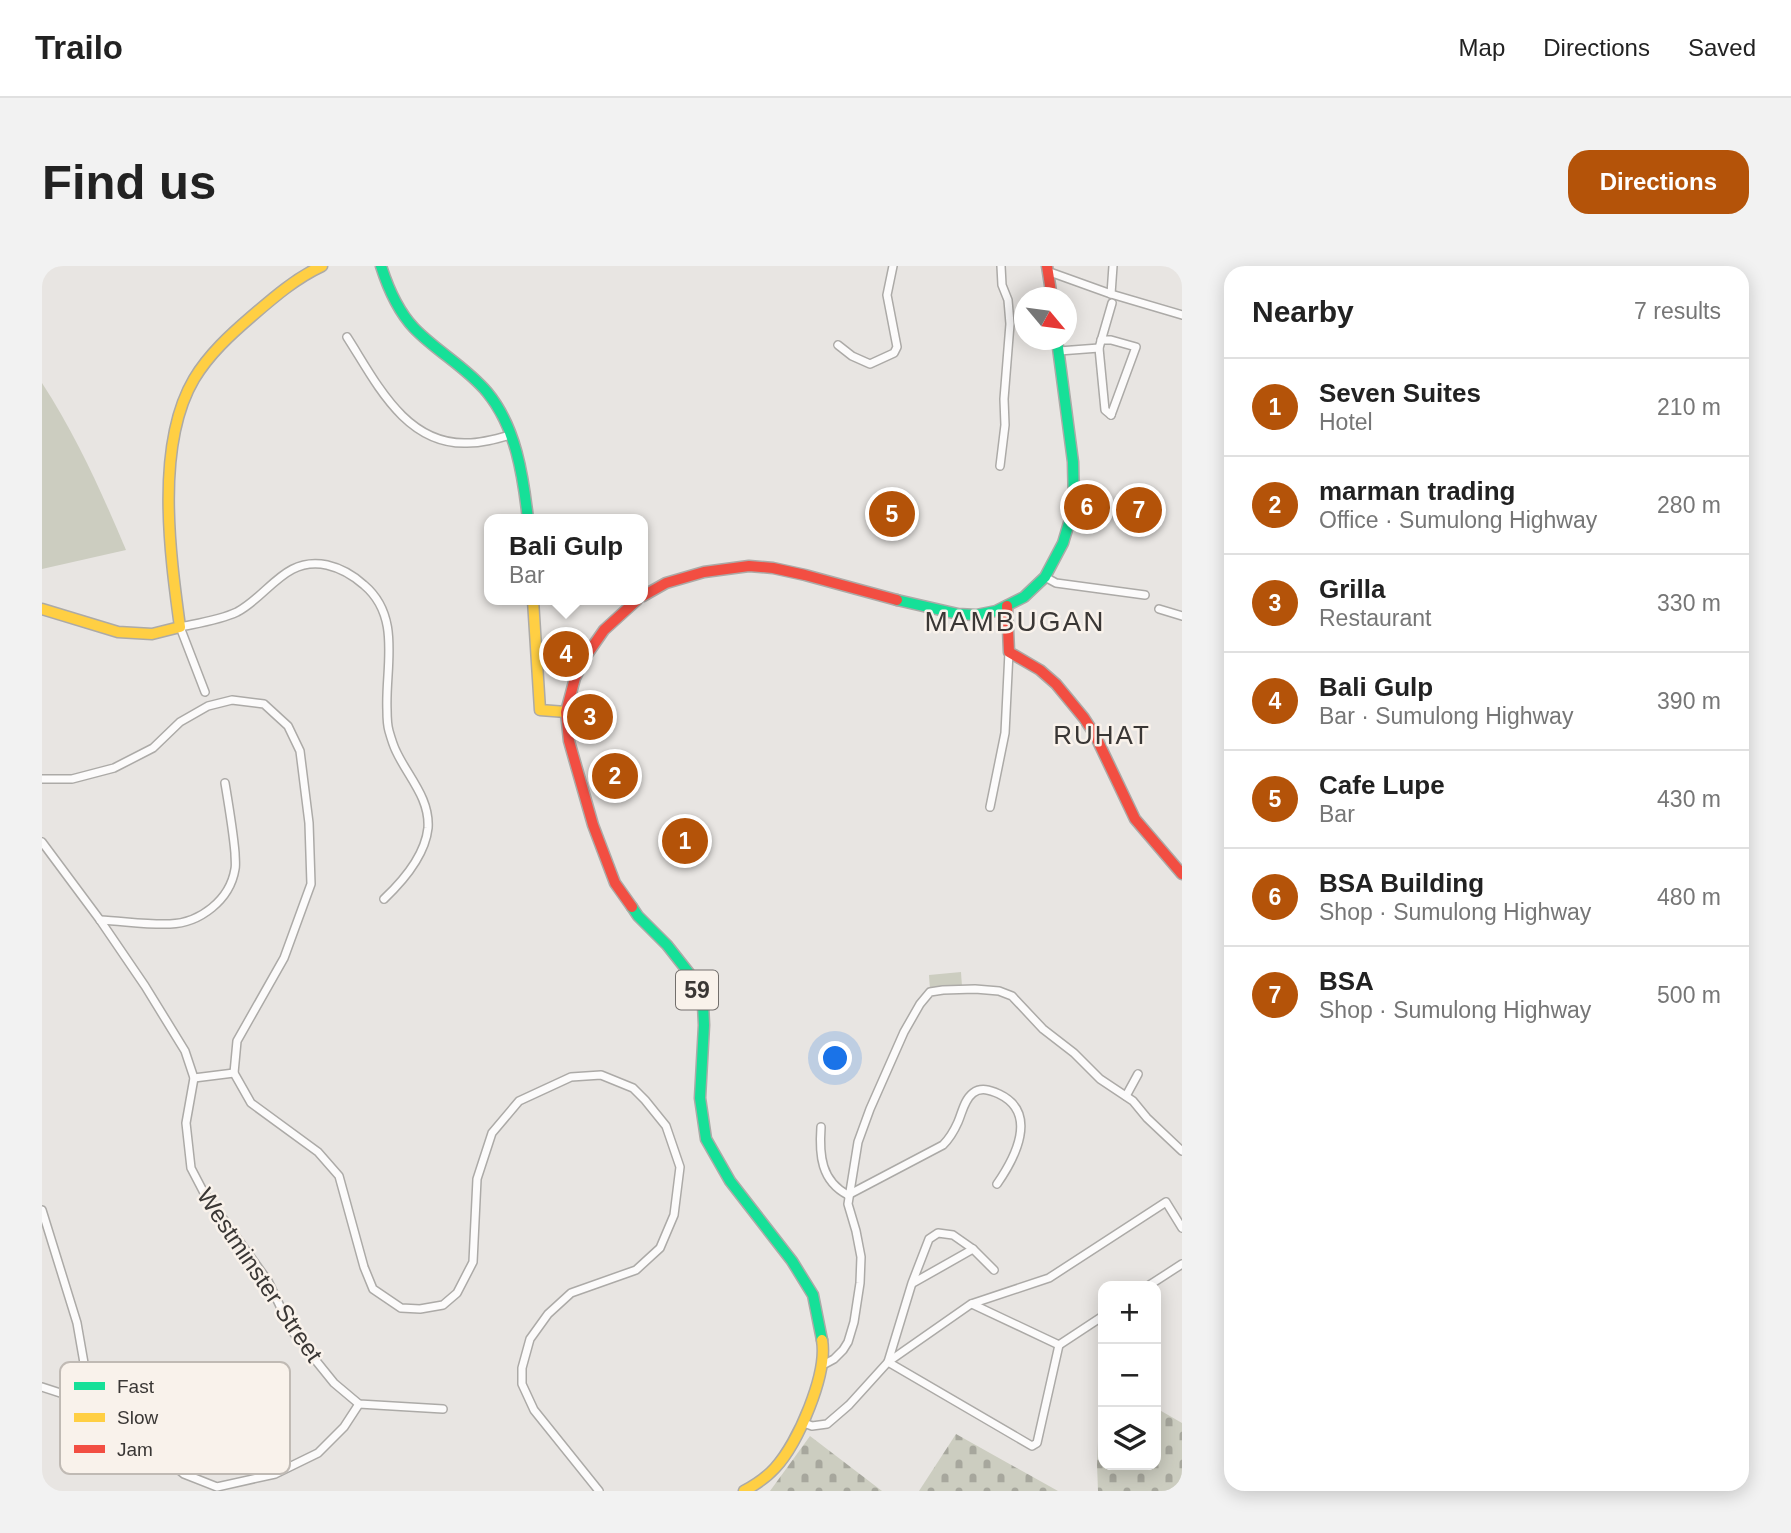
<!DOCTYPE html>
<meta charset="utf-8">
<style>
body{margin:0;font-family:Helvetica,sans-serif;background:#f2f2f2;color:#222}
.controls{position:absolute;right:21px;bottom:21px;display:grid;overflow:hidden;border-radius:14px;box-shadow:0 4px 18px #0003}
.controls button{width:63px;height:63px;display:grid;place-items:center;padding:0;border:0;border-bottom:2px solid #e0e0e0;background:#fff;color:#222;font:35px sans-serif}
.compass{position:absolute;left:972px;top:21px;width:63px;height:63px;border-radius:50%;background:#fff;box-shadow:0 4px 18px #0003;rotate:119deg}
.you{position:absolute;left:794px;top:793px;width:24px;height:24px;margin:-18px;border:5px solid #fff;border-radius:50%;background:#1a73e8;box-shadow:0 0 0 10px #1a73e833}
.badge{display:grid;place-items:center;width:46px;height:46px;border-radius:50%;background:#b45309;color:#fff;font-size:23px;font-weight:700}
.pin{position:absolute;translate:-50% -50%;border:4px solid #fff;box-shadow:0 2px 7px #0006}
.popup{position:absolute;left:442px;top:248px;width:164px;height:91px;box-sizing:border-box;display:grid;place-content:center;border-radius:14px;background:#fff;filter:drop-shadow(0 2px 5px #0005);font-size:23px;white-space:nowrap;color:#767676}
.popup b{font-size:26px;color:#222}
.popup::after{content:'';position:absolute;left:50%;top:100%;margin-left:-14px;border:14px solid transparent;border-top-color:#fff}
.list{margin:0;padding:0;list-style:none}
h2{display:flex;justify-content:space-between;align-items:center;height:91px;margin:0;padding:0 28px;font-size:30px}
h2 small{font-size:23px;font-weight:400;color:#767676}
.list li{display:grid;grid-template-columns:46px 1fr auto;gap:21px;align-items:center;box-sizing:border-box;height:98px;padding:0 28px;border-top:2px solid #e0e0e0}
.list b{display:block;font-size:26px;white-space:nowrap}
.list p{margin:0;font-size:23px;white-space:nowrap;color:#767676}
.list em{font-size:23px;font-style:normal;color:#767676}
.icon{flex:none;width:38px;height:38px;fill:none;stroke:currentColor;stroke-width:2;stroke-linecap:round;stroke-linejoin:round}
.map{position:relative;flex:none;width:1140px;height:1225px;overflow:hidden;border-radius:21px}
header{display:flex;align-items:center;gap:42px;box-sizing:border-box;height:98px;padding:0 35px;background:#fff;border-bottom:2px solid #e0e0e0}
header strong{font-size:33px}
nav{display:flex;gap:38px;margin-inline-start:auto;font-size:24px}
.intro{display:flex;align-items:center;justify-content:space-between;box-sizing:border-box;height:168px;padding:0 42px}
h1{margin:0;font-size:49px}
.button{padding:18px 32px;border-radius:21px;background:#b45309;color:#fff;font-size:24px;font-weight:700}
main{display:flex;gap:42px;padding:0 42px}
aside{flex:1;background:#fff;border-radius:21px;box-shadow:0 4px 18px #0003}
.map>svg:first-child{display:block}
</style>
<header>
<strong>Trailo</strong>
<nav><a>Map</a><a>Directions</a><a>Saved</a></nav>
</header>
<div class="intro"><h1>Find us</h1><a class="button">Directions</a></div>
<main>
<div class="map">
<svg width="1140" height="1225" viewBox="0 0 1140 1225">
<defs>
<pattern id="cemetery-stones" width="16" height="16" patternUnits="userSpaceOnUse" patternTransform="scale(1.75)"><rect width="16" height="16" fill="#cccdc0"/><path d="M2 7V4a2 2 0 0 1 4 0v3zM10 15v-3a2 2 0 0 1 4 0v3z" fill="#a7a79d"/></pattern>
</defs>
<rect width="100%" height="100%" fill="#e8e5e2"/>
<!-- cemetery -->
<g fill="url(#cemetery-stones)">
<polygon points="1061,1123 1061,1199 1114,1199 1114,1142 1140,1157 1140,1225 1056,1225 1055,1199 1058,1129"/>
<polygon points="914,1168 1016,1225 877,1225"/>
<polygon points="768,1170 840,1225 728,1225"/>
</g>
<!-- green -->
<g fill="#cccdc0">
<path d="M0,117C35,171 59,225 84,284L0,303Z"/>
<polygon points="919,706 920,721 888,724 887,709"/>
</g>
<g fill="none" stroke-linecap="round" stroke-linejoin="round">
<defs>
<g id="street">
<polyline points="1005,5 1069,28 1140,49"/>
<polyline points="1069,28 1071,0"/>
<path d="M305,71C334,116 363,179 425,177C440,177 454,173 468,169"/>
<polyline points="1059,74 1069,74 1094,81 1069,149"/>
<polyline points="796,79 810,90 828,98 852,87 855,81 845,29 851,0"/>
<polyline points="1017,85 1057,82"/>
<polyline points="1069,149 1063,144 1057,82 1070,37"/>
<polyline points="958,200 963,159 962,133 968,58 966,34 960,19 959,0"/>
<polyline points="1003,311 1014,317 1103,329"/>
<polyline points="1117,343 1140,350"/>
<path d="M163,426L138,361C157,357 178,354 195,346C227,329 243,290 285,299C298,302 312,310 322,319C360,351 343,401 345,444C345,451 345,458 347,465C349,472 351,479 354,485C366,511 388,532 386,562C383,590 361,615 342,633"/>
<polyline points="0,513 30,513 72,502 111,482 138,456 166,440 190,434 222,438 246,460 258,485 267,557 269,618 242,692 195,775 192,807 209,837 276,886 297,910 322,1001 331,1023 359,1042 378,1043 401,1039 415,1027 431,996 435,913 450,867 477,835 529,811 559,809 591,822 603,834 624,860 638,901 632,949 618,982 594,1004 529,1027 506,1048 488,1073 480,1102 480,1118 492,1144 557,1225"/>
<polyline points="948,541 963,467 967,386"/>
<polyline points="0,576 58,654 103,720 143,785 152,812 144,857 149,902 161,925 226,1015 250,1065 292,1117 317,1138 401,1143"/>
<path d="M58,654C81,655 105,659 128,658C158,657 188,634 193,603C194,599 193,592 193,587C191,564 187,541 183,517"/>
<polyline points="152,812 192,807"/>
<polyline points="1084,830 1096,808"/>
<path d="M779,861C777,889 779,915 806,929"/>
<path d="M806,929L901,879C908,872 912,865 916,856C920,847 922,834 931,827C939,821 948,824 957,828C997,847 973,892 955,918"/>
<polyline points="0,944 35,1057 49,1137"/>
<polyline points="952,1004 931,983 911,969 896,967 887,973 870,1017 846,1096 990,1180 995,1177 1017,1079"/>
<polyline points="871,1017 931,983"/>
<polyline points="1106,1020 1140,998"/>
<polyline points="930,1038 1017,1079 1061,1050"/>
<polyline points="779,1100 792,1093 801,1084 806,1076 812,1056 818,1017 819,991 814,965 806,938 816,876 828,843 862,766 878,738 888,726 901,724 933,723 957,725 970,730 1001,763 1032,787 1058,813 1091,835 1105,852 1140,885"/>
<polyline points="0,1121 49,1137 94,1169 142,1208 175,1221 233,1208 276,1187 302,1161 317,1138"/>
<polyline points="762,1157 770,1160 785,1158 807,1139 846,1096 929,1038 1007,1012 1124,936 1140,962"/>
</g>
<g id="fast">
<path d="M339,0C346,22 355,44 372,62C394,85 424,101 445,126C474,161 481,209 486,253"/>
<polyline points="855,334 916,348 934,349 954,345 982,331 1003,311 1021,277 1032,240 1031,196 1015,74"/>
<polyline points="590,641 596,650 625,679 647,707 661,738 662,759 658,832 664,873 688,915 750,995 771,1029 780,1074"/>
</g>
<g id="slow">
<polyline points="491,334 498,444 524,446"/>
<path d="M0,343L76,366L110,368L138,361C128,288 113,179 152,113C167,88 189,68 210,50C232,31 254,12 280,0"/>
<path d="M702,1225C713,1219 724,1212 733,1202C756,1177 786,1108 780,1074"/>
</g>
<g id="jam">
<polyline points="1005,0 1010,32"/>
<polyline points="601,330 624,317 662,306 707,300 731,302 763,309 855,334"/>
<polyline points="965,340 967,386 998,404 1014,418 1042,452 1053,469 1093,553 1140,608"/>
<polyline points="590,641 573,617 551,559 527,475 524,446 533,412 544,390 562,364 595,334"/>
</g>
</defs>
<!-- street casing -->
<use href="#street" stroke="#acaaa7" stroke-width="10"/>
<!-- fast casing -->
<use href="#fast" stroke="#acaaa7" stroke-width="13"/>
<!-- slow casing -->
<use href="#slow" stroke="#acaaa7" stroke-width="13"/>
<!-- jam casing -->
<use href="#jam" stroke="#acaaa7" stroke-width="13"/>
<!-- street -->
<use href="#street" stroke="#fcfbfb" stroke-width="7"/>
<!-- fast -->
<use href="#fast" stroke="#16e098" stroke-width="10"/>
<!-- slow -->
<use href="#slow" stroke="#ffcf43" stroke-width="10"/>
<!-- jam -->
<use href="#jam" stroke="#f24e42" stroke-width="10"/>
</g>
<g text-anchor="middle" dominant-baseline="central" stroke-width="5" stroke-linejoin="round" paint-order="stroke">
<!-- shield labels -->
<rect fill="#f9f2eb" stroke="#736f6c" stroke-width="2" x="634" y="704.5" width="42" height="39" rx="5"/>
<g font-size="23" font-weight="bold" fill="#3a3735">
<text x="655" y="724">59</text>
</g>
<!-- street labels -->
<g font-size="24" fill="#3a3735" stroke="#f9f2eb">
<text transform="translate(218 1009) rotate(56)">Westminster Street</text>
</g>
<!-- neighbourhood labels -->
<g font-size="26" letter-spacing="2" fill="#3a3735" stroke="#f9f2eb">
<text x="1060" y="469">RUHAT</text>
</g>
<!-- quarter labels -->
<g font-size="28" letter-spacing="2" fill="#3a3735" stroke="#f9f2eb">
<text x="973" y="355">MAMBUGAN</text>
</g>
</g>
<!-- legend -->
<rect x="18" y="1096" width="230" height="112" rx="10" fill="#f9f2eb" stroke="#c0bab4" stroke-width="2"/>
<rect x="32" y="1116" width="31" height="8" fill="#16e098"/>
<rect x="32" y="1147" width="31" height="9" fill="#ffcf43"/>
<rect x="32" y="1179" width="31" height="8" fill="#f24e42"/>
<g font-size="19" fill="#3a3735">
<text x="75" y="1127">Fast</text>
<text x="75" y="1158">Slow</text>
<text x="75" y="1190">Jam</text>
</g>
</svg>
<div class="controls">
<button>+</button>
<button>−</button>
<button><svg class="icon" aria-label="layers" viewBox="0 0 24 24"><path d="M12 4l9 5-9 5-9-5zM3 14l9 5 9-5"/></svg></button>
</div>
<svg class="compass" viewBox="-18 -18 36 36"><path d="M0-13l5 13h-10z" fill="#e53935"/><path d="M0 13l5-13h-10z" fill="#767676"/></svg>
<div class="you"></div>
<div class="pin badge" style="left:643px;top:575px">1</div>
<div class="pin badge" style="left:573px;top:510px">2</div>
<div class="pin badge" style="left:548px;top:451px">3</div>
<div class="pin badge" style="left:524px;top:388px">4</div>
<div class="popup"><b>Bali Gulp</b>Bar</div>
<div class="pin badge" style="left:850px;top:248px">5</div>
<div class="pin badge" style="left:1045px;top:241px">6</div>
<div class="pin badge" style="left:1097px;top:244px">7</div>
</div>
<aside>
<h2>Nearby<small>7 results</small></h2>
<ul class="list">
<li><span class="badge">1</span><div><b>Seven Suites</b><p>Hotel</p></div><em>210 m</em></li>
<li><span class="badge">2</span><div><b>marman trading</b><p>Office · Sumulong Highway</p></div><em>280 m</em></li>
<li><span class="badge">3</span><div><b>Grilla</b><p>Restaurant</p></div><em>330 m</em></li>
<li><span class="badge">4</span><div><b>Bali Gulp</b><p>Bar · Sumulong Highway</p></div><em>390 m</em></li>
<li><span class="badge">5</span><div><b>Cafe Lupe</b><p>Bar</p></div><em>430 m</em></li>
<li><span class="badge">6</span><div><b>BSA Building</b><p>Shop · Sumulong Highway</p></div><em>480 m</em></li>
<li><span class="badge">7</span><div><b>BSA</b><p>Shop · Sumulong Highway</p></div><em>500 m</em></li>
</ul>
</aside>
</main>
